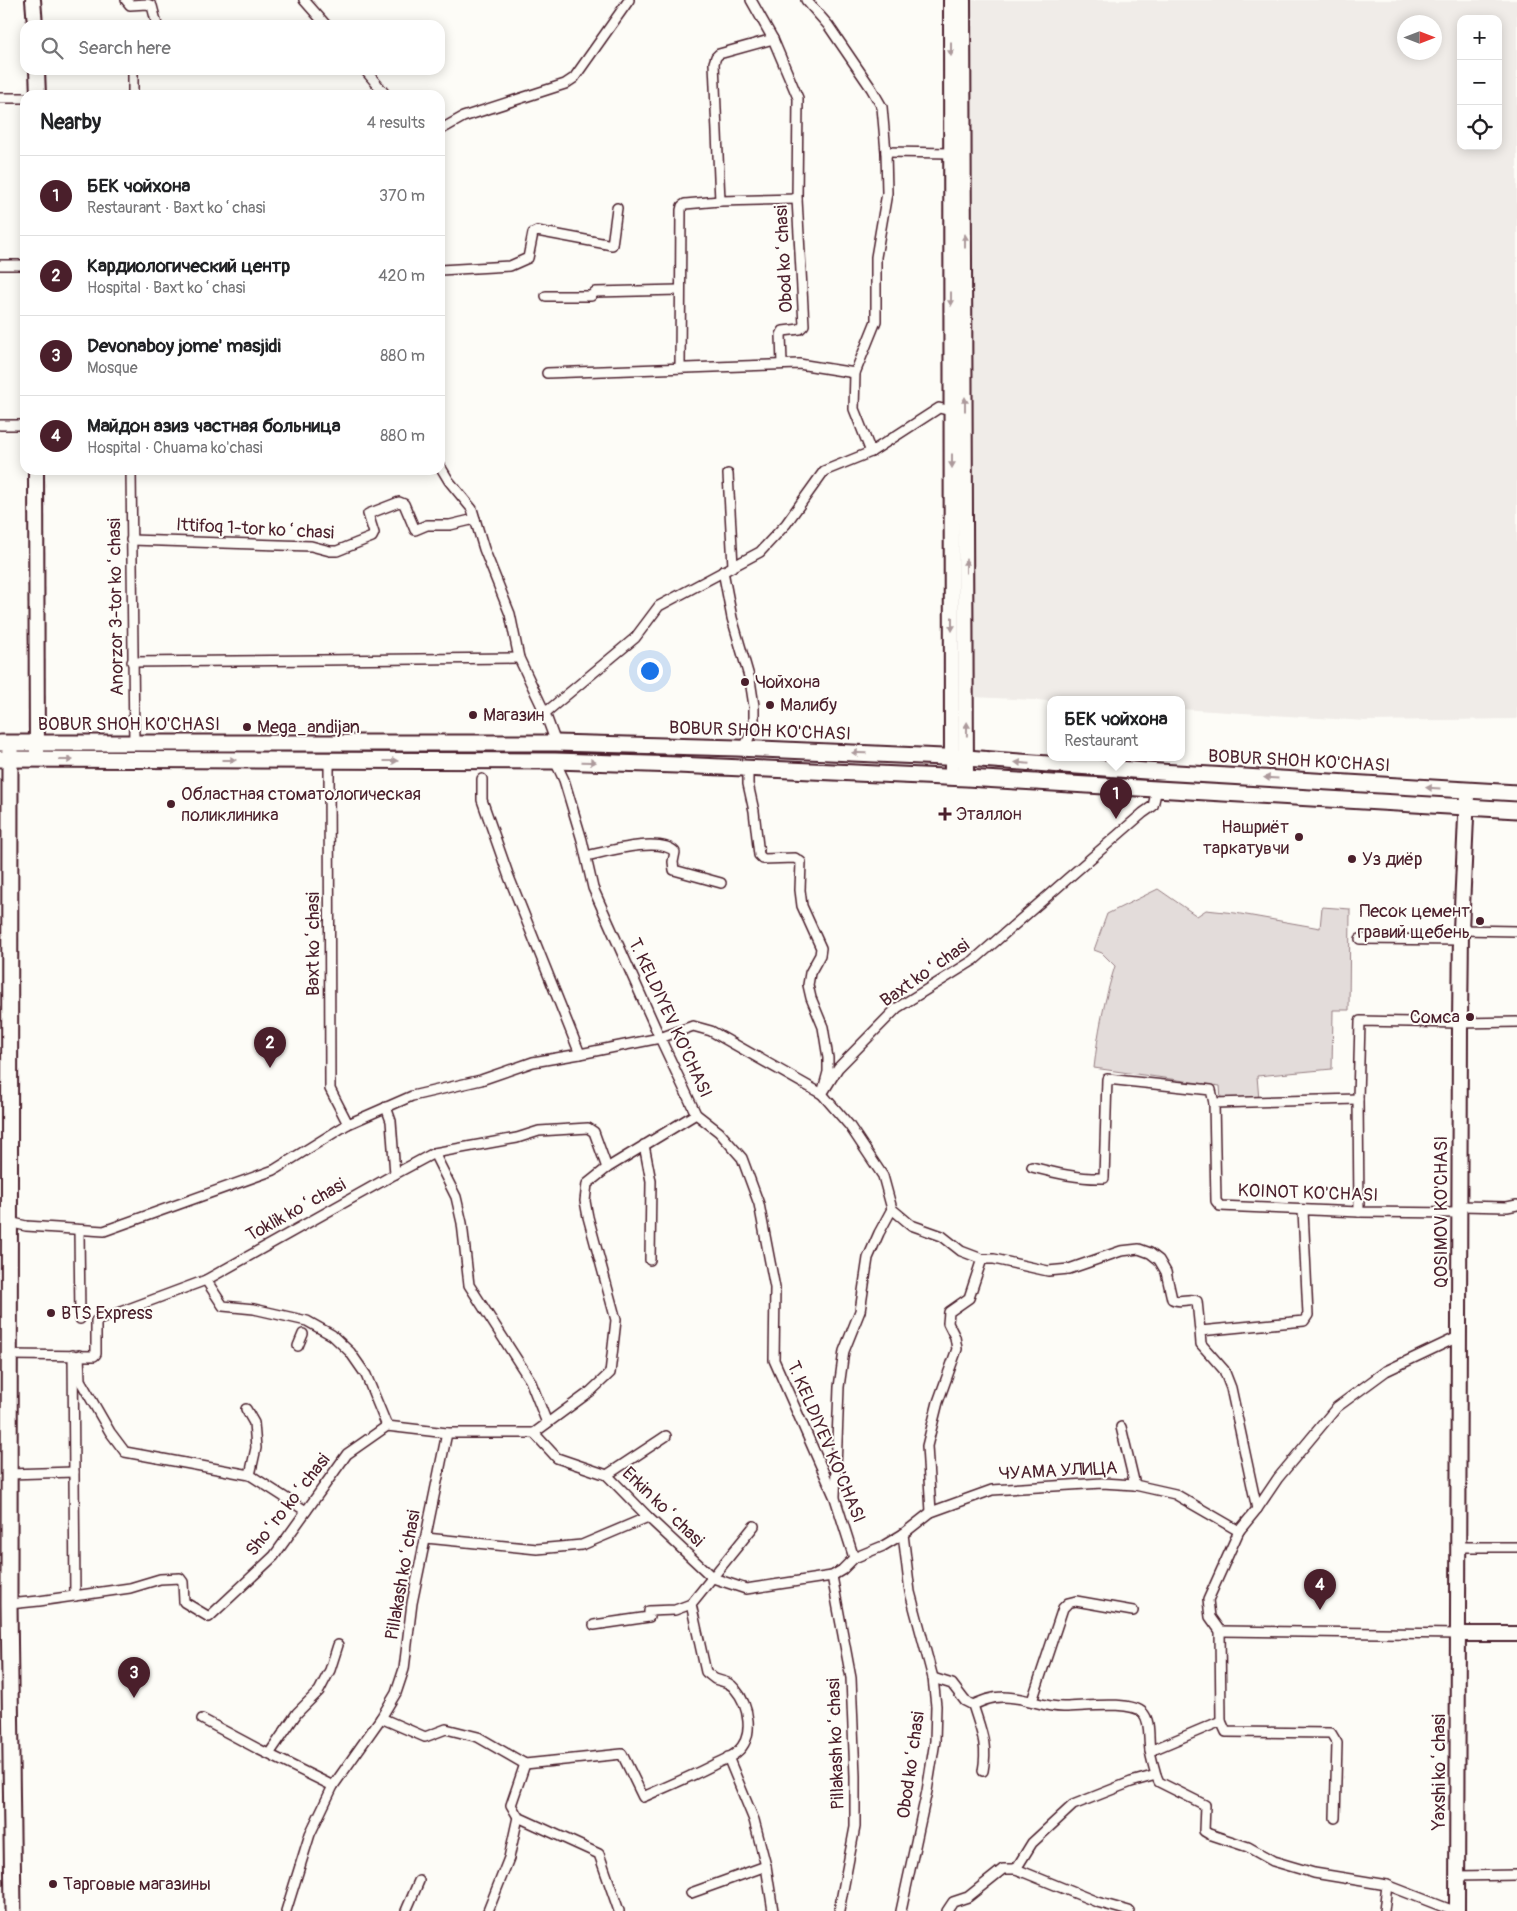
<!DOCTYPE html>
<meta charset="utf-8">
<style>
body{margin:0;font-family:Pangolin,sans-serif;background:#f2f2f2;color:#202124}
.controls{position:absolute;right:15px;top:15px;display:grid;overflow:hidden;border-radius:10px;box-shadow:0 2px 12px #0003}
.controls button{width:45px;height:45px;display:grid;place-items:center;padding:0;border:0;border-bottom:1px solid #e0e0e0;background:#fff;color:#202124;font:25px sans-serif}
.compass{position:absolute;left:1397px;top:15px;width:45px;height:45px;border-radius:50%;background:#fff;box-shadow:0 2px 12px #0003;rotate:90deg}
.you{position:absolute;left:649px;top:670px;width:18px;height:18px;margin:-12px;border:4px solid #fff;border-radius:50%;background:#1a73e8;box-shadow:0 0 0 8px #1a73e833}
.badge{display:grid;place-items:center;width:32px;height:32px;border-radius:50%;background:#4a1f2b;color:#fff;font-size:16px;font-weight:700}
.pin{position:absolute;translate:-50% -41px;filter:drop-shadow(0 1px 2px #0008)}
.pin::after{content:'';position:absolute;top:26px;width:18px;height:15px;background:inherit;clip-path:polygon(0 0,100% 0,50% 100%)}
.popup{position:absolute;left:1047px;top:696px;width:138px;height:65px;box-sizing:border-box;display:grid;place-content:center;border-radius:10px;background:#fff;filter:drop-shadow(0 1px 4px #0005);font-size:16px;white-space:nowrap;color:#757577}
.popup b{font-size:19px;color:#202124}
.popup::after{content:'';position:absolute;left:50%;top:100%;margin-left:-10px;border:10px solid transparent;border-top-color:#fff}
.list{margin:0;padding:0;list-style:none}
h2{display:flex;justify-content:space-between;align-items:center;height:65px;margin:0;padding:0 20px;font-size:21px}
h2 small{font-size:16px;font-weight:400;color:#757577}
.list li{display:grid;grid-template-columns:32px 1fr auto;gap:15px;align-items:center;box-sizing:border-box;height:80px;padding:0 20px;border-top:1px solid #e0e0e0}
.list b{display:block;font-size:19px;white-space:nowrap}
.list p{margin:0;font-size:16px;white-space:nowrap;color:#757577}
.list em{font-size:16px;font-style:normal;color:#757577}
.icon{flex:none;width:28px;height:28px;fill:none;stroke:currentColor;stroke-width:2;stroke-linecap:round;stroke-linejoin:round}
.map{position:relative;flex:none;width:1517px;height:1911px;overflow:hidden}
.search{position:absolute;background:#fff;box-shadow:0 2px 12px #0003;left:20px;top:20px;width:425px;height:55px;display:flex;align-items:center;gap:12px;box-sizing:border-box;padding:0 18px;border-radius:15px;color:#757577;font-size:19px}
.panel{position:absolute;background:#fff;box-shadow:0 2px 12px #0003;left:20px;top:90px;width:425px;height:385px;border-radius:15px}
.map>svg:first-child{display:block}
</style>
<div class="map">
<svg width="1517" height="1911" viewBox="0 0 1517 1911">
<rect width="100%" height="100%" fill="#fdfcf7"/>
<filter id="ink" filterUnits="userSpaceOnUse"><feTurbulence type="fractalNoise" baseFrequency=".02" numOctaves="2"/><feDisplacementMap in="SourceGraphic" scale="10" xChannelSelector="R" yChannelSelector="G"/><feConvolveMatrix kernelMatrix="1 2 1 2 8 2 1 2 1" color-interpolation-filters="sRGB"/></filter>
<g filter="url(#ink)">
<!-- built -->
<path fill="#f0ece8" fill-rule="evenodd" d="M969,0H1517V719L1366,721L1181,709V700L1051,701L974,697ZM1461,19H1498V146H1461ZM1404,22H1434V52H1404Z"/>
<!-- green -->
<path fill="#e3dcda" stroke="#967e82" d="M1158,889L1197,916L1206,910L1235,913L1320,928L1322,907L1350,909L1349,1010H1333L1332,1069L1257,1076L1259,1100L1221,1101L1220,1086L1094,1068C1098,1032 1104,1001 1115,966L1102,953L1094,950L1107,914Z"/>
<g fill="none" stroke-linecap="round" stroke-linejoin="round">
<defs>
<g id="street">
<polyline points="126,0 130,5 147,4 152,6 157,25"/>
<polyline points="304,0 326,25"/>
<polyline points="751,0 773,39 798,98 797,199 804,325 800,329 783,331 781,335 782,364"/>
<polyline points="806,0 828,25 871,88 882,107 886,152 887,193 876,257 876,321 855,373 854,409 871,452"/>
<polyline points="773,39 719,54 716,57 714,63 720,201 797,199"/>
<polyline points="365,70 386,95"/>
<polyline points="133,95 133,70"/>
<polyline points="0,98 25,98"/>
<polyline points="440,130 463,117 565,84 574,78 629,0"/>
<polyline points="886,152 951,153"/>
<polyline points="0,265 25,265"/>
<polyline points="440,270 510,266 528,258 533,233 537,231 612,245 617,208"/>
<polyline points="546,296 591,296 595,292 679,290"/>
<polyline points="680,368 681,210 682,206 685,204 720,201"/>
<polyline points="547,373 799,364 855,373"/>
<polyline points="0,425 25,425"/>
<polyline points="440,466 449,481 472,509 484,549 510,614 519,658 545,713 556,743"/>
<polyline points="131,470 134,743"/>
<polyline points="728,474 733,566"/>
<polyline points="131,540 311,546 330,551 337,551 372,537 374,533 368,514 399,502 404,504 415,530 427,525 450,525 475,519"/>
<polyline points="723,571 732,618 750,680 754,706 754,727 744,748"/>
<polyline points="132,662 519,658"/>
<polyline points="545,713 635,638 659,606 760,552 786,524 824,471 871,452 939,408 951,411"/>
<polyline points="329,761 330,1089 348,1124"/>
<polyline points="555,761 564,780 582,840 593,888 660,1038 696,1114 719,1132 742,1158 759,1204 775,1288 774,1360 835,1498 854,1558"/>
<path d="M748,768V784L754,811L759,855L763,859L795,858L801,862L800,890L802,906L821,948L820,955L810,973L808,985L811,998L823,1027L828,1058V1072L822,1094L849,1125L883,1176L892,1209L911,1225L942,1236L961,1251L982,1259H994L1048,1271L1069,1269L1121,1251L1139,1249L1150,1253L1159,1260L1166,1272L1172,1299C1180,1304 1189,1297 1197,1301L1200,1331"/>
<path d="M586,856C605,852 660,836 675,852L673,862L674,870L721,883"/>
<polyline points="1461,930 1517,931"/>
<polyline points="1360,939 1461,940"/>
<polyline points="580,1054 660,1038 693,1026 711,1031 822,1094 838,1068 897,1008 974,960 1143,813 1153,806 1157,789"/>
<polyline points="1214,1103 1358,1099"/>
<polyline points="386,1107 391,1121 395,1174"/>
<polyline points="644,1145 651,1181 650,1260"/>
<polyline points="434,1153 456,1197 462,1223 469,1285 530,1380 547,1423"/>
<path d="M1032,1167C1055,1173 1080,1179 1104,1178L1107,1079L1211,1090L1214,1103L1216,1201L1220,1206L1359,1212L1460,1213"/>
<polyline points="1460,1206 1507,1207 1517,1205"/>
<polyline points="1359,1212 1358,1099 1360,1021 1460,1023 1517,1022"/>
<polyline points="9,1222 26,1226 104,1231 274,1170 348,1124 412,1096 481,1080 533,1062 580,1054 509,877 482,800 482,779"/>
<polyline points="79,1230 80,1319"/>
<polyline points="206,1280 223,1306 254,1309 307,1321 332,1335 350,1352 366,1375 387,1426"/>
<polyline points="298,1346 303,1334"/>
<polyline points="9,1355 94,1356 96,1354 96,1321 206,1280 395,1174 434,1153 517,1138 539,1131 588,1128 594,1132 607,1168"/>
<polyline points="73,1355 75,1596"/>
<polyline points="79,1355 80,1380 110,1432 125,1452 250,1475 306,1511"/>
<polyline points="246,1409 254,1423 256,1448 250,1475"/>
<polyline points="1121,1427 1135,1485"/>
<polyline points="534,1433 591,1391 610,1373 616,1320 588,1217 585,1201 587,1184 607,1168 696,1114"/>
<polyline points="9,1474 74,1472"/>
<polyline points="607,1475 666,1436"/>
<polyline points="835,1496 839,1387 844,1351 860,1311 868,1258 879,1233 892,1209"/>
<polyline points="1257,1509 1231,1388 1224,1370 1201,1344 1200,1331 1304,1321 1308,1315 1303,1210"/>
<polyline points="931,1512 927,1446 938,1402 957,1349 955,1337 948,1323 949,1312 969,1298 982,1259"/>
<polyline points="1239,1531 1208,1600 1210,1617 1220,1631 1221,1721 1226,1732 1331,1733 1337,1743 1335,1818"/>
<polyline points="426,1538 537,1549 582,1545 648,1517"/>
<polyline points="1458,1547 1517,1547"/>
<polyline points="832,1576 851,1678 855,1776 855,1827 839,1911"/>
<polyline points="9,1604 39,1601 130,1588 160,1579 180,1578 183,1582 184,1602 209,1617 274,1556 347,1454 387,1426 447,1433 534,1433 557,1458 607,1475 648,1517 713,1578 746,1589 832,1576 842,1570 854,1558 883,1546 903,1534 931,1512 992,1490 1102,1483 1135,1485 1175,1494 1239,1531 1257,1509 1278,1478 1337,1407 1386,1371 1460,1336"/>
<polyline points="594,1625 649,1617 649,1611 675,1610 691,1604"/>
<polyline points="1220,1631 1459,1634"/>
<path d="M933,1678L952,1684L965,1701L973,1705C982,1701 991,1697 1002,1697C1024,1696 1043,1708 1065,1707C1083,1707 1131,1700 1143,1713C1151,1721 1148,1739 1150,1750C1151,1758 1154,1767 1156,1775L1131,1782L1073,1805L1032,1843L1016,1869"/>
<polyline points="1032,1701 1063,1608 1068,1603 1076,1601 1133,1611"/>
<path d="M973,1705C981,1731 988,1744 983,1771"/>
<path d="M381,1718L425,1737L446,1729L478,1737L525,1764L622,1754L643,1797C668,1786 693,1776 717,1763C723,1760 732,1757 737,1752C755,1737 749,1705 735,1689C729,1681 722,1682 715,1679C712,1677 709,1674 706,1672L691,1604L754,1526"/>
<polyline points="202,1719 258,1749 333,1786"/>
<polyline points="1150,1751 1221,1721"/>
<polyline points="269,1754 297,1713 319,1691 330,1670 338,1645"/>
<polyline points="728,1757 754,1820 766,1866 773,1911"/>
<polyline points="525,1764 511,1805 518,1817 599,1854 619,1911"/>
<polyline points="1156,1775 1159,1782 1205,1805 1204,1831 1209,1834 1248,1847 1273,1861 1314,1873 1387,1885 1384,1911"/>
<polyline points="1458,1876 1517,1875"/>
<polyline points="1387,1885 1454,1911"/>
<polyline points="691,1893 766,1866"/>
<polyline points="286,1911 310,1834 333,1786 381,1718 396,1693 404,1669 412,1603 447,1433"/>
<polyline points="406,1911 419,1881"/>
<polyline points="488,1911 509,1858 518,1817"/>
<polyline points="901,1911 927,1791 935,1741 936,1706 933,1678 910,1592 903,1534"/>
<polyline points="947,1911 953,1902 968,1897 1003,1869 1016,1869 1097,1902 1129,1911"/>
</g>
<g id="secondary">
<polyline points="33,0 35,25"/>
<polyline points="951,0 952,777"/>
<polyline points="963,0 966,778"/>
<polyline points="37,70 38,95"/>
<polyline points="36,470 37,754"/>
<polyline points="1459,1634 1517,1634"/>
<polyline points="1457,1911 1460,1023 1461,930 1467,795"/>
</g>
<g id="primary">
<polyline points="0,743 556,743 737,748 966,758 1160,772 1517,793"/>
<polyline points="10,750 9,1604 13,1911"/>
<polyline points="0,759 555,761 677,765 966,778 1517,810"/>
</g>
</defs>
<!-- street casing -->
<use href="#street" stroke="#4a1f2b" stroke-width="12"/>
<!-- secondary casing -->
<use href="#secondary" stroke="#4a1f2b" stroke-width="18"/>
<!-- primary casing -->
<use href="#primary" stroke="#4a1f2b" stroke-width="19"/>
<!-- street -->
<use href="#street" stroke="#fdfcf7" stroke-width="9"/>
<!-- secondary -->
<use href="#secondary" stroke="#fdfcf7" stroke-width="14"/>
<!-- primary -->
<use href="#primary" stroke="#fdfcf7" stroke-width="15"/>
</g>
<!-- one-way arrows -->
<defs><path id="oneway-solid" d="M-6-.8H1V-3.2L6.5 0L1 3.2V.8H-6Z" transform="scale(1.25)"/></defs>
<g fill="#ac999b">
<use href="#oneway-solid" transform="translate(951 49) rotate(90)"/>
<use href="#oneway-solid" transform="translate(965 241) rotate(-90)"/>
<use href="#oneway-solid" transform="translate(951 299) rotate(90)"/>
<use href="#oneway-solid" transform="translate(965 404) rotate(-90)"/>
<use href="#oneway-solid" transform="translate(952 461) rotate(90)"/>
<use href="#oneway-solid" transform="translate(966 566) rotate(-90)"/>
<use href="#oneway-solid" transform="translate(952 624) rotate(90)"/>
<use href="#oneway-solid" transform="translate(967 729) rotate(-89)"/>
<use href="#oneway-solid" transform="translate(859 753) rotate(-178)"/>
<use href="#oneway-solid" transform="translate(66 760)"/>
<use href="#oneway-solid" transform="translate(229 760)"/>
<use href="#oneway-solid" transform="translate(391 761)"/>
<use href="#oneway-solid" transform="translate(589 762) rotate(2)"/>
<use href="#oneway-solid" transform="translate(1022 763) rotate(-175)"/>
<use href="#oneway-solid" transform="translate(1271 778) rotate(-177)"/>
<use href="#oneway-solid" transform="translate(1433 788) rotate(-177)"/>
</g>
</g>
<!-- markers -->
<g fill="#4a1f2b" stroke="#fdfcf7" stroke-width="2">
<circle cx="745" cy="682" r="5"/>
<circle cx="770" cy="705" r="5"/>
<circle cx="473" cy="715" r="5"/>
<circle cx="247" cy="727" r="5"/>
<circle cx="171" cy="804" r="5"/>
<path d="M942.5 806.5h5v5h5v5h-5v5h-5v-5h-5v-5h5z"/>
<circle cx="1299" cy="837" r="5"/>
<circle cx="1352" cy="859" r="5"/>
<circle cx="1480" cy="921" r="5"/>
<circle cx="1470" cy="1017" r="5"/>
<circle cx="51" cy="1313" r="5"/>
<circle cx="53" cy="1884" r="5"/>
</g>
<g text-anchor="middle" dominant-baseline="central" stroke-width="4" stroke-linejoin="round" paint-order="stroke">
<!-- street labels -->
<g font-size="18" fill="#4a1f2b" stroke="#fdfcf7">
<text transform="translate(784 259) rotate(-93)">Obod koʻchasi</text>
<text transform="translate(255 529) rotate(3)">Ittifoq 1-tor koʻchasi</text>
<text transform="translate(116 607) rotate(-91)">Anorzor 3-tor koʻchasi</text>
<text x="129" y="724">BOBUR SHOH KO'CHASI</text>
<text transform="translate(760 731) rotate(2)">BOBUR SHOH KO'CHASI</text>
<text transform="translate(1299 761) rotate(3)">BOBUR SHOH KO'CHASI</text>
<text transform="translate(313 944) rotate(-90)">Baxt koʻchasi</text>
<text transform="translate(925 973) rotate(-35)">Baxt koʻchasi</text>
<text transform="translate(670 1018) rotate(65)">T. KELDIYEV KO'CHASI</text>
<text transform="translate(1308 1193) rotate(2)">KOINOT KO'CHASI</text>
<text transform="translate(296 1210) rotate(-29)">Toklik koʻchasi</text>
<text transform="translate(1441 1212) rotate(-90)">QOSIMOV KO'CHASI</text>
<text transform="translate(826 1442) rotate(67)">T. KELDIYEV KO'CHASI</text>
<text transform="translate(1058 1471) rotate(-3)">ЧУАМА УЛИЦА</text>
<text transform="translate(288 1505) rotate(-52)">Shoʻro koʻchasi</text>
<text transform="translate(663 1507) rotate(44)">Erkin koʻchasi</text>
<text transform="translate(403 1575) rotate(-80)">Pillakash koʻchasi</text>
<text transform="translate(836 1744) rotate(-92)">Pillakash koʻchasi</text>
<text transform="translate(911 1765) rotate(-82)">Obod koʻchasi</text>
<text transform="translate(1439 1772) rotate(-90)">Yaxshi koʻchasi</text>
</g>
<!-- poi labels -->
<g font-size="18" fill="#4a1f2b" stroke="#fdfcf7" text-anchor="start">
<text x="755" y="682">Чойхона</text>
<text x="780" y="705">Малибу</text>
<text x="483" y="715">Магазин</text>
<text x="257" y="727">Mega_andijan</text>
<text x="181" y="794">Областная стоматологическая<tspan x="181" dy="21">поликлиника</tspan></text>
<text x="956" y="814">Эталлон</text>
<text x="1289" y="827" text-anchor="end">Нашриёт<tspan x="1289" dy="21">таркатувчи</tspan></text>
<text x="1362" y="859">Уз диёр</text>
<text x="1470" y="911" text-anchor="end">Песок цемент<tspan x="1470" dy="21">гравий щебень</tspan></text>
<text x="1460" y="1017" text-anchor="end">Сомса</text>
<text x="61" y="1313">BTS Express</text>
<text x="63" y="1884">Тарговые магазины</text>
</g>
</g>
</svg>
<div class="controls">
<button>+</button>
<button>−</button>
<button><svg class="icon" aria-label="locate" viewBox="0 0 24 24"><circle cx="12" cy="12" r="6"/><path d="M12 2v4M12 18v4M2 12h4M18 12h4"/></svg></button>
</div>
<svg class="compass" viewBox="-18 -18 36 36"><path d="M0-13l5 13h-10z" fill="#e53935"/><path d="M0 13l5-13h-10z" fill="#757577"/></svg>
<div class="you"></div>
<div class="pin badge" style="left:1116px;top:819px">1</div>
<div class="popup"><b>БЕК чойхона</b>Restaurant</div>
<div class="pin badge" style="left:270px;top:1068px">2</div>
<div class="pin badge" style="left:134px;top:1698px">3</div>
<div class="pin badge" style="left:1320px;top:1610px">4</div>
<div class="search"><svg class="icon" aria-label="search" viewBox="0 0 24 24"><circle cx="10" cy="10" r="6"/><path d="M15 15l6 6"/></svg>Search here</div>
<section class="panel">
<h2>Nearby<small>4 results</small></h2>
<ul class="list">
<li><span class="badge">1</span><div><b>БЕК чойхона</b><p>Restaurant · Baxt koʻchasi</p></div><em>370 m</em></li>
<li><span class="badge">2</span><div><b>Кардиологический центр</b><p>Hospital · Baxt koʻchasi</p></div><em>420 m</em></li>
<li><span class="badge">3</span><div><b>Devonaboy jome' masjidi</b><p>Mosque</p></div><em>880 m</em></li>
<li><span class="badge">4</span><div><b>Майдон азиз частная больница</b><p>Hospital · Chuama ko'chasi</p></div><em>880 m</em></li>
</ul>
</section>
</div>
